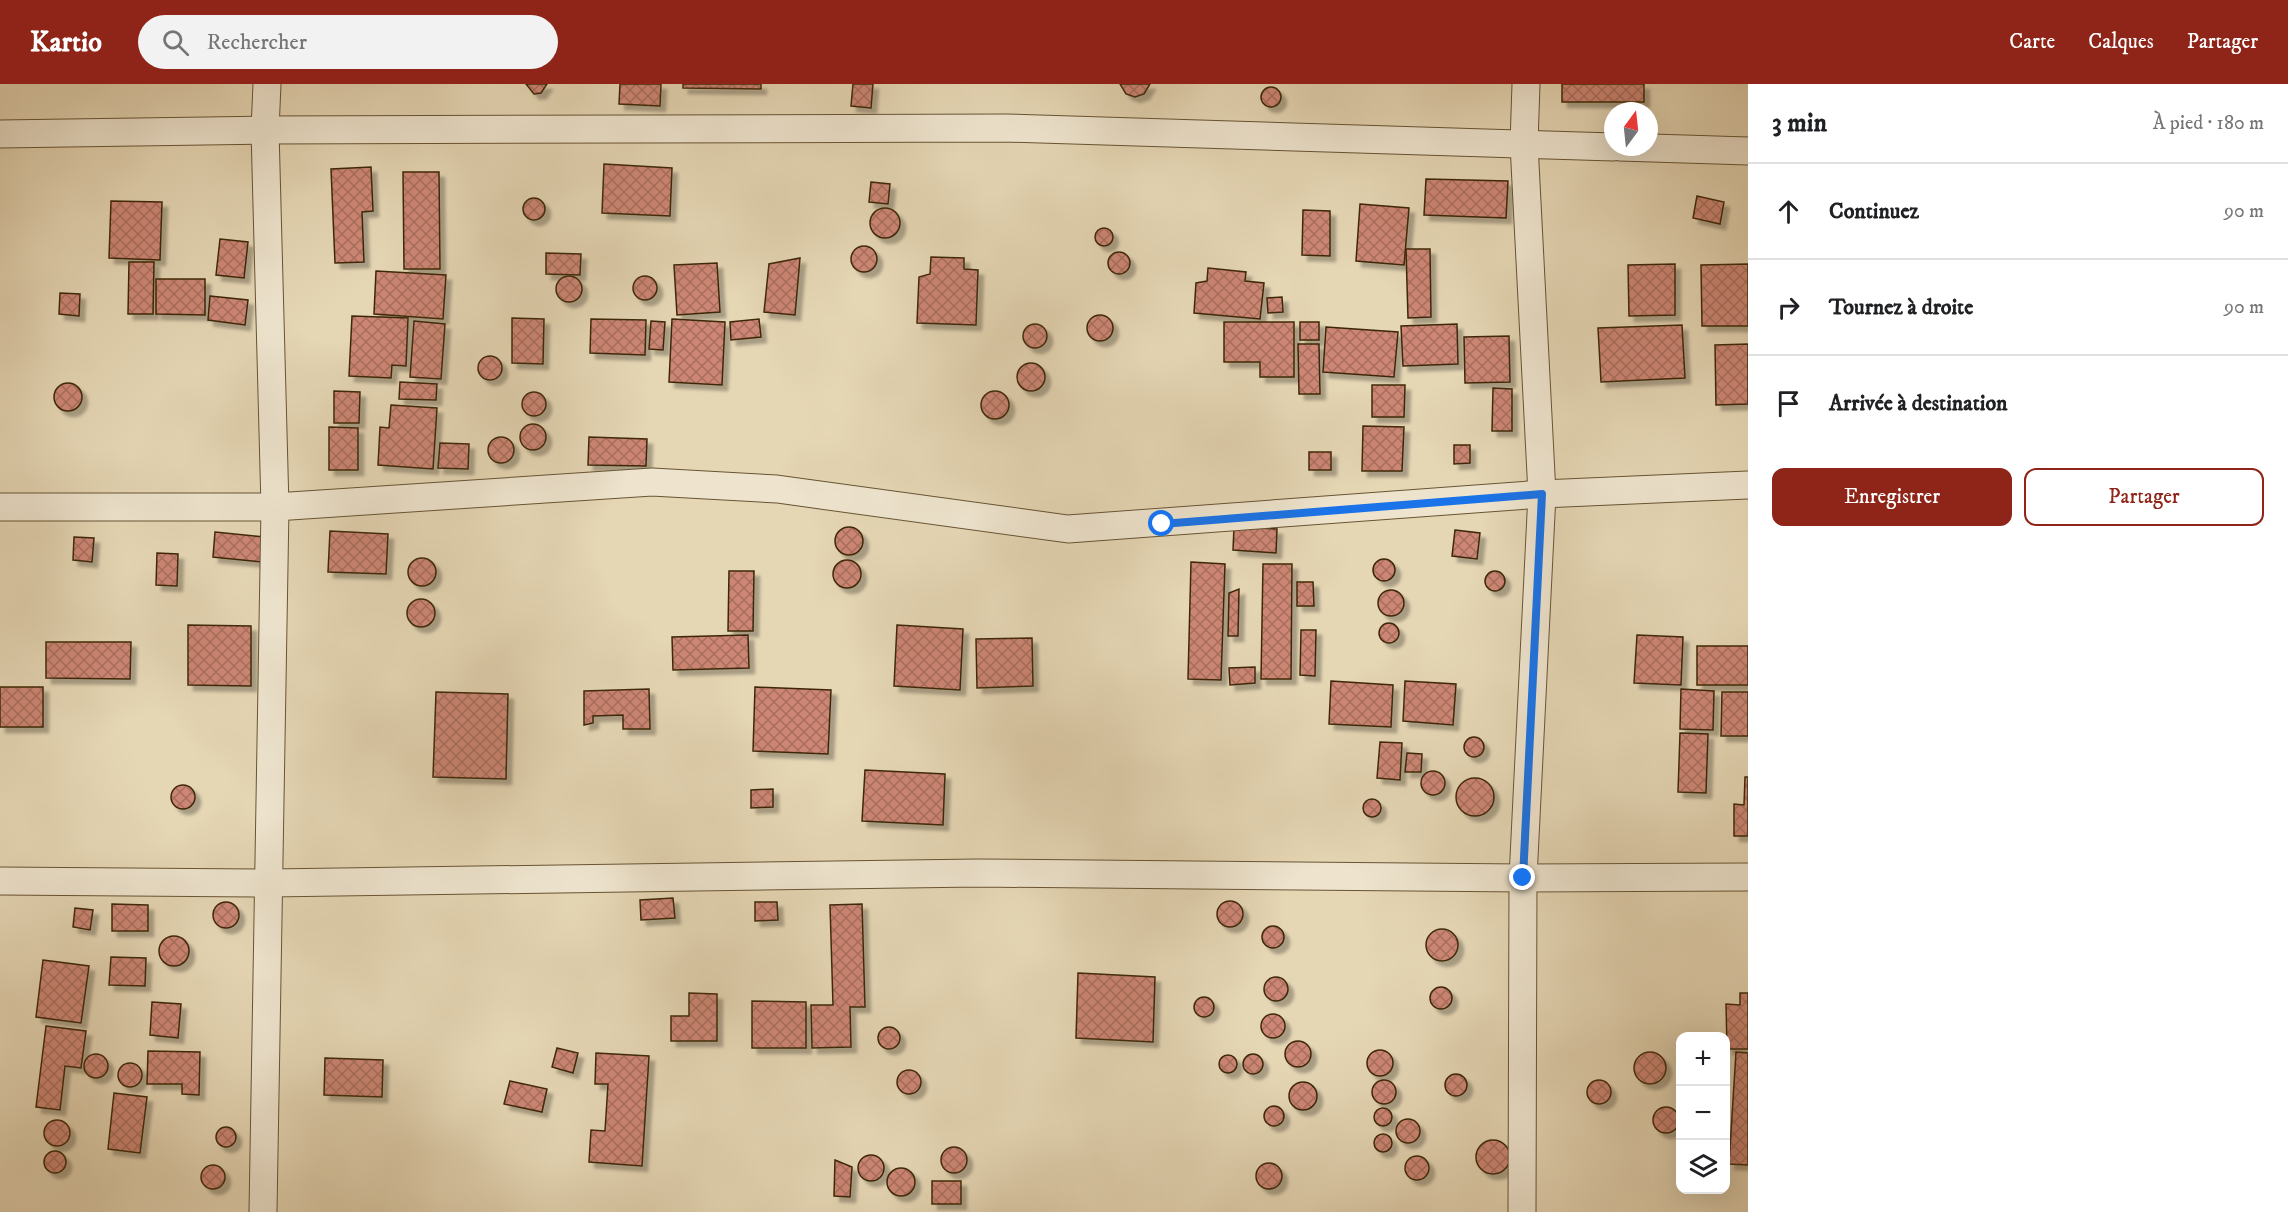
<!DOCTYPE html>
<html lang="fr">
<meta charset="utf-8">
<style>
body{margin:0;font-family:"IM FELL DW Pica",serif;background:#f2f2f2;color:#202124}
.controls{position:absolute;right:18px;bottom:18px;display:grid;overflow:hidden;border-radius:12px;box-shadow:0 6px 24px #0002}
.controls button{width:54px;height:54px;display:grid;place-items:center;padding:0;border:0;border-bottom:2px solid #e0e0e0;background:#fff;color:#202124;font:30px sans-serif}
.compass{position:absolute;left:1604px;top:18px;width:54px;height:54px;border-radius:50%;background:#fff;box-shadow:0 6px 24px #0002;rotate:15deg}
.stop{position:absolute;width:18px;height:18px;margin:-14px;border:4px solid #1a73e8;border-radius:50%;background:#fff}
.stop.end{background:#1a73e8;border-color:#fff;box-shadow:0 2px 6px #0008}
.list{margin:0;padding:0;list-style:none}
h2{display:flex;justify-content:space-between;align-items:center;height:78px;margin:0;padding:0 24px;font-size:26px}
h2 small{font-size:20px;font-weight:400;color:#757577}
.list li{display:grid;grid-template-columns:39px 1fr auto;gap:18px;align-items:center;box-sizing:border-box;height:96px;padding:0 24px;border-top:2px solid #e0e0e0}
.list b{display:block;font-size:22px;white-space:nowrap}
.list em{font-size:20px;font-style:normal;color:#757577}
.actions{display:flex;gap:12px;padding:18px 24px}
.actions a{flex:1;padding:14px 0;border:2px solid #8f2418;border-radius:12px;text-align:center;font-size:21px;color:#8f2418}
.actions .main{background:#8f2418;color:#fff}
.icon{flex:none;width:33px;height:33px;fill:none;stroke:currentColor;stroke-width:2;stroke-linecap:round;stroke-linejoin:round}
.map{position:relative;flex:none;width:1748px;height:1128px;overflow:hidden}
header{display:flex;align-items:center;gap:36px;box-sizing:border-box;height:84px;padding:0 30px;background:#8f2418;color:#fff}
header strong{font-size:28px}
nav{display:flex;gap:33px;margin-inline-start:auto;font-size:21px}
.search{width:420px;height:54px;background:#f2f2f2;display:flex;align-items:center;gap:15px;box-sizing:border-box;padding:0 21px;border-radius:33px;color:#757577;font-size:22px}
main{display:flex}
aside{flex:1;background:#fff}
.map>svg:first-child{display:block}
</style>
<header>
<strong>Kartio</strong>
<div class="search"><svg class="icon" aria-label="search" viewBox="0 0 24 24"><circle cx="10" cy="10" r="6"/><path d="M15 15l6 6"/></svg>Rechercher</div>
<nav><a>Carte</a><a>Calques</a><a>Partager</a></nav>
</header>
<main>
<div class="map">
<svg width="1748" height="1128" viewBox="0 0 1748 1128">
<defs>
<pattern id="building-cross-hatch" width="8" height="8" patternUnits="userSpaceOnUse" patternTransform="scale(1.5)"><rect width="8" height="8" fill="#cd8674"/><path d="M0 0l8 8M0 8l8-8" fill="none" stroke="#a86e5d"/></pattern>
<filter id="shadow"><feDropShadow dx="5.5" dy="5.5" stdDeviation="1.5" flood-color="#0004"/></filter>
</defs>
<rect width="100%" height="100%" fill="#e5d6b4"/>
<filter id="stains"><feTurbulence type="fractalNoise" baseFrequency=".00333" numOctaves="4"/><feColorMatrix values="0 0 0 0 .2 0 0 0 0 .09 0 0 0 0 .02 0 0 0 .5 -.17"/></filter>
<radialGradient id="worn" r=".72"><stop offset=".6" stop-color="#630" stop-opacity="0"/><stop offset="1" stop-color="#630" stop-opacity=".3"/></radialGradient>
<!-- building -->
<g fill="url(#building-cross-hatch)" stroke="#3e2809" stroke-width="1.5" filter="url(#shadow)">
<polygon points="526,0 547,0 541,9 534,10"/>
<polygon points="620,0 661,0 660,22 619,20"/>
<polygon points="683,0 761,0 761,5 683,4"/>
<polygon points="853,0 873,0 871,24 851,22"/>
<polygon points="1120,0 1150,0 1144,10 1135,13 1126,10"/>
<rect x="1562" y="0" width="82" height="18"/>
<circle cx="1271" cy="13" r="10"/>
<polygon points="604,80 672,84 670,132 602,129"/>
<polygon points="371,83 373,127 362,128 364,178 335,179 331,85"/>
<polygon points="403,88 439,88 440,185 404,185"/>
<polygon points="1426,95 1508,97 1506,134 1424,131"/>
<polygon points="871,98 890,100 888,120 869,118"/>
<polygon points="1697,112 1724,118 1720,140 1693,134"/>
<circle cx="534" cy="125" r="11"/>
<polygon points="111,117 162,118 160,176 109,174"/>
<polygon points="1360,120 1409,124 1404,181 1356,177"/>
<circle cx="885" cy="139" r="15"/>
<polygon points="1303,126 1330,127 1330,172 1302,171"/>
<circle cx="1104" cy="153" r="9"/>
<polygon points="220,155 248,158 244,194 216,191"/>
<circle cx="864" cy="175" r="13"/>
<polygon points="1406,165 1430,165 1431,233 1408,234"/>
<circle cx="1119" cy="179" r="11"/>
<polygon points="546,169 581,170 580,191 546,190"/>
<polygon points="931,173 964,174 964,185 978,186 976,241 917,239 919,193 930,190"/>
<polygon points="800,174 795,231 764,228 769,180"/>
<polygon points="129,178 154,178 153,230 128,230"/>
<polygon points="717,179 720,228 677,231 674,181"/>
<polygon points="1675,180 1675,231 1629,232 1628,181"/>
<polygon points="1748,180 1748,242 1702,242 1701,181"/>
<polygon points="1208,184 1246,188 1245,197 1264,199 1260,235 1194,229 1196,199 1207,197"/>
<polygon points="376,187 446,191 443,235 374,230"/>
<circle cx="569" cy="205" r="13"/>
<circle cx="645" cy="204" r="12"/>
<polygon points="156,195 205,195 205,231 156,230"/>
<polygon points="60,209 80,210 79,232 59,230"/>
<polygon points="210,212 248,216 245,241 208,236"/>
<polygon points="1282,213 1283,228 1268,229 1267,214"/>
<circle cx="1100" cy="244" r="13"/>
<polygon points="352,232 408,234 406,282 392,281 391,294 349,292"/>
<polygon points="512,234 544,235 543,280 512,279"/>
<polygon points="591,235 646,236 645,271 590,269"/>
<polygon points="672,235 725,238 722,301 669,298"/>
<polygon points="759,235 761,253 731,256 730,238"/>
<polygon points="414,237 445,240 441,295 410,293"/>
<polygon points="651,237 665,238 663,266 649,265"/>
<polygon points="1224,238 1294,238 1294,293 1260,293 1260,278 1224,278"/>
<rect x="1300" y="238" width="19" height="18"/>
<circle cx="1035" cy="252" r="12"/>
<polygon points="1457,240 1458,280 1403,282 1401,242"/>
<polygon points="1682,241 1685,294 1601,298 1598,244"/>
<polygon points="1326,243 1398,248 1394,293 1323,288"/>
<polygon points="1509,252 1510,298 1465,299 1464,253"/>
<polygon points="1298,260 1319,260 1320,310 1299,310"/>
<polygon points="1748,260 1748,320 1716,321 1715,261"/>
<circle cx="490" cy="284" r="12"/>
<circle cx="1031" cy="293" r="14"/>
<polygon points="400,298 437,300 436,316 399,315"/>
<circle cx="68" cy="313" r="14"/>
<polygon points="1372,301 1405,301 1404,333 1372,333"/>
<polygon points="1493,304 1512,305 1512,347 1492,347"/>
<polygon points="334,307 360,308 359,339 334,339"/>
<circle cx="995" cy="321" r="14"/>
<circle cx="534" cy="320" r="12"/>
<polygon points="391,321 437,324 433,385 378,381 380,343 389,344"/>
<circle cx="533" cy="353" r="13"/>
<polygon points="1363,342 1404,343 1402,387 1362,387"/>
<polygon points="329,343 358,344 358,386 329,386"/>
<polygon points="589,353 647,355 646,382 588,381"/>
<circle cx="501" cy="366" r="13"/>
<polygon points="440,359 469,360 468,385 438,384"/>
<polygon points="1454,361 1470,361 1470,379 1454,380"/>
<rect x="1309" y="368" width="22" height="18"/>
<polygon points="1234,443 1277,445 1276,469 1233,466"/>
<circle cx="849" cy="457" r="14"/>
<polygon points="1455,446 1480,449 1477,475 1452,472"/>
<polygon points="330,447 388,450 386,490 328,488"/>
<polygon points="215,448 264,453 262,478 213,473"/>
<polygon points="74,453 94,454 92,478 73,476"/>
<polygon points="157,469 178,470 177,502 156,501"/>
<circle cx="422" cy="488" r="14"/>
<circle cx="1384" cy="486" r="11"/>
<circle cx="847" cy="490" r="14"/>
<polygon points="1191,478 1225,480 1221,596 1188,595"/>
<polygon points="1263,480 1292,480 1291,595 1261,595"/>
<circle cx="1495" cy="497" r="10"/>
<polygon points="729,487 754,487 753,547 728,547"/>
<polygon points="1297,498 1313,498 1314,522 1297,522"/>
<polygon points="1239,505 1238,552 1228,552 1229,509"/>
<circle cx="1391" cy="519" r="13"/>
<circle cx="421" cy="529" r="14"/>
<circle cx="1389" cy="549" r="10"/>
<polygon points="188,541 251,542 251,602 188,601"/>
<polygon points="897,541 963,545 960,606 894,602"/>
<polygon points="1301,546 1316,546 1315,592 1300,591"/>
<polygon points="748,551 749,584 673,586 672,553"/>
<polygon points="1637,551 1683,553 1681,601 1634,599"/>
<polygon points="1032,554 1033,602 977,604 976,555"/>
<polygon points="46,558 131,558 130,595 46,594"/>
<rect x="1697" y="562" width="51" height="39"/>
<polygon points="1255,583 1255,599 1230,601 1229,584"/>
<polygon points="1331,597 1393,601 1391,643 1329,640"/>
<polygon points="1405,597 1456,600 1453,641 1403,637"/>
<rect x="0" y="603" width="43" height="40"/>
<polygon points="755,603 831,606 828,670 753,667"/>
<polygon points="649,605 650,645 623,645 623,631 593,632 593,639 584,641 584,607"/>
<polygon points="1681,605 1714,607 1713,646 1680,645"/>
<polygon points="436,608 508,610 506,695 433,693"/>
<polygon points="1722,608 1748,608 1748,652 1721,652"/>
<polygon points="1680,649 1708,650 1706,709 1678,708"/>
<circle cx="1474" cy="663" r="10"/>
<polygon points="1380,658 1402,659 1400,696 1377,694"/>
<polygon points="1407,669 1422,670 1421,688 1405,688"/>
<polygon points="865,686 945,690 943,741 862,737"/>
<circle cx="1433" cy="699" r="12"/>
<polygon points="1745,693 1748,693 1748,752 1734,752 1734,720 1744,721"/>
<circle cx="1475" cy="713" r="19"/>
<circle cx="183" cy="713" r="12"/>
<polygon points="773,705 773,723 751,724 751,706"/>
<circle cx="1372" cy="724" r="9"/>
<polygon points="673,814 675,834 641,836 640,816"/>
<circle cx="1230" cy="830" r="13"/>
<circle cx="226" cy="831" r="13"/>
<polygon points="755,818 777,818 778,836 755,837"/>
<polygon points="112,820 148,821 148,847 112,847"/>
<polygon points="862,820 865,923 850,923 851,963 812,964 811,921 833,921 830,821"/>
<polygon points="75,824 93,826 90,846 73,843"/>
<circle cx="1273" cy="853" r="11"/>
<circle cx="1442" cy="861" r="16"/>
<circle cx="174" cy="867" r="15"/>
<polygon points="111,873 146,874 145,902 109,901"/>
<polygon points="43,876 89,882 81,939 36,933"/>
<polygon points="1078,889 1155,893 1153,958 1076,954"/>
<circle cx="1276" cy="905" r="12"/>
<circle cx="1441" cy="914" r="11"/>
<polygon points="689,909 717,910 717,957 671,957 671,932 689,932"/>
<polygon points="1740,909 1748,909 1748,965 1727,965 1726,920 1740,921"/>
<circle cx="1204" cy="923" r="10"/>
<polygon points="752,917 806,918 806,964 752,964"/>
<polygon points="152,918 181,920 178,954 150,951"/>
<circle cx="1273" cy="942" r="12"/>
<polygon points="46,942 86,947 81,984 65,982 60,1026 36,1023"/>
<circle cx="889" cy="954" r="11"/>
<circle cx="1298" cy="970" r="13"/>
<polygon points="557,964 578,969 573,989 552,983"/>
<circle cx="1380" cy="979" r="13"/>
<polygon points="148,967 200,968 199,1011 182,1010 182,1000 147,1000"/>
<polygon points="1736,968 1748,969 1748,1081 1729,1080"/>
<circle cx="1650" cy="984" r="16"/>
<polygon points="596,969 649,972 642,1082 589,1078 591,1046 605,1047 608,1000 595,1000"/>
<circle cx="1253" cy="980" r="10"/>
<circle cx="96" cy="982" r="12"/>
<circle cx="1228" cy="980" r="9"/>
<polygon points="325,974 383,976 382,1013 324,1011"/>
<circle cx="130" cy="991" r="12"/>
<circle cx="909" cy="998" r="12"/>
<circle cx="1456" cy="1001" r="11"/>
<circle cx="1599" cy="1008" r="12"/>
<circle cx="1384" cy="1008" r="12"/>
<polygon points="510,997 547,1005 542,1028 504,1020"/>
<circle cx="1303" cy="1012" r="14"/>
<polygon points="114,1009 147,1013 140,1069 108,1065"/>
<circle cx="1274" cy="1032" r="10"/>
<circle cx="1666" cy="1036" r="13"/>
<circle cx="1383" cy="1033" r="9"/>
<circle cx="1408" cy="1047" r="12"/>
<circle cx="57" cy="1049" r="13"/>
<circle cx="226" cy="1053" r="10"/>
<circle cx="1383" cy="1059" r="9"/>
<circle cx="1493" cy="1073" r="17"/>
<circle cx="954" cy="1076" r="13"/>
<circle cx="55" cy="1078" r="11"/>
<circle cx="871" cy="1084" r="13"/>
<circle cx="1417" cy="1084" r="12"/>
<polygon points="835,1076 852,1083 850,1113 834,1112"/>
<circle cx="1269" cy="1092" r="13"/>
<circle cx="213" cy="1093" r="12"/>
<circle cx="901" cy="1098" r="14"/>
<rect x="932" y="1097" width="29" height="23"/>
</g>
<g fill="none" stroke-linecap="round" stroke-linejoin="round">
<defs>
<g id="minor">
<polyline points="0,50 265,46 1006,44 1613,63"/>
<polyline points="1620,63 1748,67"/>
<polyline points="0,423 275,423 652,398 777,405 1068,445 1542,410 1748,401"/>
<polyline points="0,797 270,799 977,789 1523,794 1748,793"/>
<polyline points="263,1128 275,423 265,46 267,0"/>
<polyline points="1522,1128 1523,794 1542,410 1524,60 1526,0"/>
</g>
</defs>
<!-- minor casing -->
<use href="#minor" stroke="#685434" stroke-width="29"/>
<!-- minor -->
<use href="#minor" stroke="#eee4ce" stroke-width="27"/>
</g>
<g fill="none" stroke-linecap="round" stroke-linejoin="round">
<!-- route -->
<polyline stroke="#1a73e8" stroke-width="8" points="1162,440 1542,410 1523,794"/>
</g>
<rect width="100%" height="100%" filter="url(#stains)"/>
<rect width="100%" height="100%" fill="url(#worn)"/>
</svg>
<div class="controls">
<button>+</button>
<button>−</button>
<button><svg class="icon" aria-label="layers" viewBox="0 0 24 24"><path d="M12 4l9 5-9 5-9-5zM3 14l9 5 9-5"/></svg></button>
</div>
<svg class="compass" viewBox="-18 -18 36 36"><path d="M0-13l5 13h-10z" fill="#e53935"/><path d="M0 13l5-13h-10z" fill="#757577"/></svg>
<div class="stop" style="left:1162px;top:440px"></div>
<div class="stop end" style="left:1523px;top:794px"></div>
</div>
<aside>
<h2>3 min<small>À pied · 180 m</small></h2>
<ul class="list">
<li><svg class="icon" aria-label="ahead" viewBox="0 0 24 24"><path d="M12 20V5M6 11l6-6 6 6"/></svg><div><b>Continuez</b></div><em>90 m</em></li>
<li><svg class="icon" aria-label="right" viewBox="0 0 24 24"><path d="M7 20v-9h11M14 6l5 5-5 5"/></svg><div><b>Tournez à droite</b></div><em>90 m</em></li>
<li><svg class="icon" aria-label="arrive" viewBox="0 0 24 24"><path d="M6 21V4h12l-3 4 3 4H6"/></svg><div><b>Arrivée à destination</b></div></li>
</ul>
<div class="actions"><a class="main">Enregistrer</a><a>Partager</a></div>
</aside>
</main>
